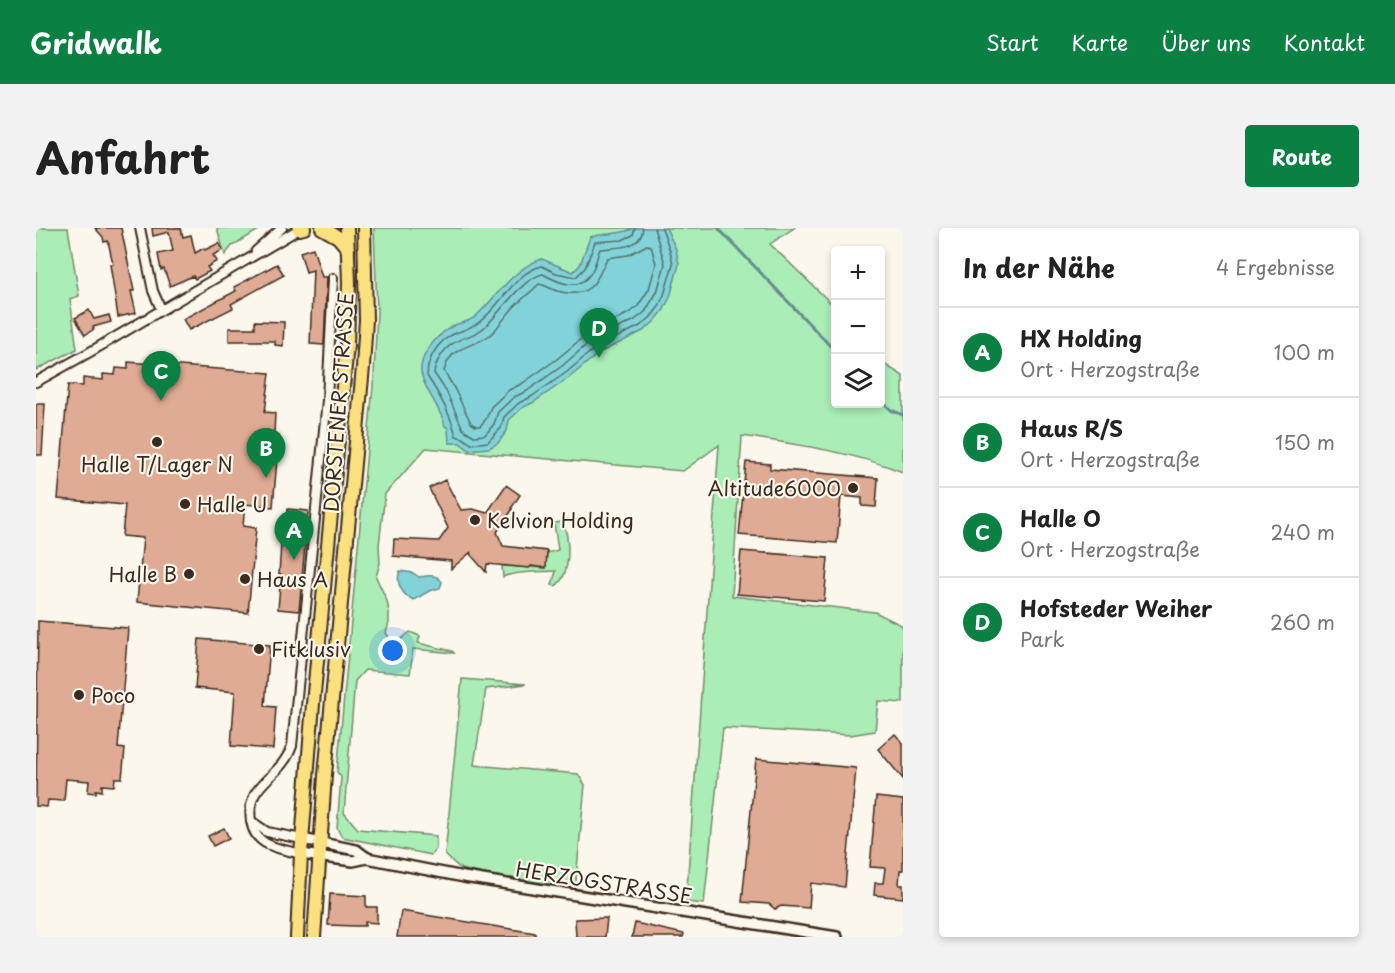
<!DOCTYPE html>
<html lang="de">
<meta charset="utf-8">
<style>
body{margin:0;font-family:"Playpen Sans",sans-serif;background:#f2f2f2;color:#222}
.controls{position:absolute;right:18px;top:18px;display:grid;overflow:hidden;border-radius:6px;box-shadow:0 3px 9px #0003}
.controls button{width:54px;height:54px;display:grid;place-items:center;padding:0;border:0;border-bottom:2px solid #e0e0e0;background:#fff;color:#222;font:30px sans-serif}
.you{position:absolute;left:357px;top:423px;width:21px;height:21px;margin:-15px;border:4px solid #fff;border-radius:50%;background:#1a73e8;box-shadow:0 0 0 9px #1a73e833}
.badge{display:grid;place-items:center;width:39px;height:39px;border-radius:50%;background:#0b8043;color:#fff;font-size:20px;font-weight:700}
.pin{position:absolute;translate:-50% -50px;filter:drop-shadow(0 2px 3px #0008)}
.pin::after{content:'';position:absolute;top:32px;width:21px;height:18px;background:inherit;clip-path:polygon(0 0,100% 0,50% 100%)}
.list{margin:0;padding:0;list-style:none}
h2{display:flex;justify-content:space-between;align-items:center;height:78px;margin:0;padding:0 24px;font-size:26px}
h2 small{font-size:20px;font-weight:400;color:#767676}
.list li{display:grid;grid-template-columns:39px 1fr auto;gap:18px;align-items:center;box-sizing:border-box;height:90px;padding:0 24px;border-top:2px solid #e0e0e0}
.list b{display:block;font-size:22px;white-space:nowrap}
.list p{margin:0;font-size:20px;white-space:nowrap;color:#767676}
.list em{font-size:20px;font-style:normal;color:#767676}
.icon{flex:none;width:33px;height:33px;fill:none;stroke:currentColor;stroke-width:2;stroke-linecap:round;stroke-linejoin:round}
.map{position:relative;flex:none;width:867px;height:709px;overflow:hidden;border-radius:6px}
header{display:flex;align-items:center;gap:36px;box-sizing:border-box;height:84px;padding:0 30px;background:#0b8043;color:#fff}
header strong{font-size:28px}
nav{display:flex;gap:33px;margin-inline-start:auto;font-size:21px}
.intro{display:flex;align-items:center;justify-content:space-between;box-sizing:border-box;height:144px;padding:0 36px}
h1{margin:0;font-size:42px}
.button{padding:15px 27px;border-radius:6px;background:#0b8043;color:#fff;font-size:21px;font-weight:700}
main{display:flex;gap:36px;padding:0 36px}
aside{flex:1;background:#fff;border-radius:6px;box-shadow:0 3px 9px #0003}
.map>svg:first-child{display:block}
</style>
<header>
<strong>Gridwalk</strong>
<nav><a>Start</a><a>Karte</a><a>Über uns</a><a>Kontakt</a></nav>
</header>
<div class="intro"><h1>Anfahrt</h1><a class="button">Route</a></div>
<main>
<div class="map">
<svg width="867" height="709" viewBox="0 0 867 709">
<rect width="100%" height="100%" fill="#fbf7ec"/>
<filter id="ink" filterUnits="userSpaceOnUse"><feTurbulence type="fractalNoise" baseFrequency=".0167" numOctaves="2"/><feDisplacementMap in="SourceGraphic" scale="12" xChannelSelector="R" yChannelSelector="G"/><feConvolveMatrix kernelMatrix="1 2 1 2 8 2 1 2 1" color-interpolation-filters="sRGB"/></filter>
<g filter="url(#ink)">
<!-- green -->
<g fill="#abedb7" stroke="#738c6a" stroke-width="1.5">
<polygon points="0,0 32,0 43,68 34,71 41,121 0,142"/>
<polygon points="181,0 226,0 196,18 189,27"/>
<path d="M338,0H758L734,16L799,79L800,176H844L845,134L867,148V244C816,224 760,216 706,208L696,368L839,384L867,398V475L842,473L839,503L814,507L687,500L668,676L650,674L683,217L647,243L390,220L349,266L343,317L344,335L340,349L351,373L353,384V395L350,405L358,417L374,404L384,408L382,415L416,423L418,425L377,421L374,446L329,442L319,453L308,585L322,601L400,608V621L395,627L306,609L301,600L305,549L301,544L338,147L341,84Z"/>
<path d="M526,294C535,308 535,349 519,358L516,357L520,343C506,344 478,343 467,349L466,338L509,340L511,325L522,322L518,295Z"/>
<polygon points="426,451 490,456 450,461 438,537 542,546 549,557 539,662 452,647 425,641 409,627"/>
</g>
<!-- water -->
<g fill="#81d3d9" stroke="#658f8e" stroke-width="1.5">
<path d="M598,0H630L640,21L643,36L634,69L627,83L618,94L607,103L563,125L534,149L498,174L486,180L473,192L471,203L462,215L453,220L433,222L424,215H413L412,200L409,198C405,179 383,155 385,139C387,122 404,104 419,97C426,94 434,94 440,88C461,69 477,40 506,31L537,44L544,37L554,9C569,4 584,8 598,0Z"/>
<path d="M364,343L377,345L383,349C392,348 400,345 406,354L404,360L393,363L378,372C366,368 359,354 364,343Z"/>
</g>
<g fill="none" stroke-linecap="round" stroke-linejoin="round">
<!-- shore -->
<g stroke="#576e69" stroke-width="1.5">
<path d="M599,0L597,7L586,12L559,14L549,40L540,49L520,45L506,38C477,45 465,79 442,95C427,105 416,102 402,118C395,127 391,136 391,148C403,166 415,187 420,208L427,210L435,216L452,214L465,200L468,189L483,175L495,169L531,144L559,120L604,98L614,90L622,80L628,67L637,36L634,23L626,0"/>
<path d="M607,0C605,22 580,19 564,21C561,28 560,36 556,43C544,65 523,55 507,46C487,50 464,84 450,98C438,110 422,108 410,121C404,128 399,136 398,145L410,163L427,201L438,208L449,207L458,196L462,184L478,169L491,163L526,138L555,113L599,92L609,84L621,64L629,36L618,0"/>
<path d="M611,17L615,18L620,36L613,61L602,78L595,84L551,106L521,131L487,155L473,162L455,179L450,191L444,198H440L435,195L418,160L408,143C415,116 436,121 454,107C463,99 470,87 479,78C486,71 495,64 503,56C509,57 515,61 521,63C553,72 560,55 571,30L592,27Z"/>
</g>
<!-- stream -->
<g stroke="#658f8e" stroke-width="3">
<polyline points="682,0 800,124"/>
<polyline points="844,171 855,182 867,187"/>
</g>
</g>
<!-- building -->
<g fill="#e0ab94" stroke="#3b2a1e" stroke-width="1.5">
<polygon points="59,0 85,0 98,63 95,63 100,85 82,89 74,36 77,36 72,13 68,14 67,9"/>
<polygon points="116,0 145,0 147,9 155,7 159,25 168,20 169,22 183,15 187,22 177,27 181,33 171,39 174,43 159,51 157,48 134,58 128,41 125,42 122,26 137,23 133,4 117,8"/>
<polygon points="277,20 286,49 291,49 288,117 274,116 277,42 270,44 264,24"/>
<polygon points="241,36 248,47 195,76 197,80 153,102 147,91 200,63 198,59"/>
<polygon points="53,82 58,91 73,87 75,94 57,99 58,101 49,107 39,90"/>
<polygon points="219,93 248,94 247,118 239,117 239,113 193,113 193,100 219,100"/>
<polygon points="92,134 234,145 229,184 239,185 238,206 243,207 237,279 209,276 207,298 220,300 212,385 101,374 107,310 86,308 89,277 22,271 32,157 47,158 47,150 67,152 67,146 79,147 80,140 92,141"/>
<polygon points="0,176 9,176 6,227 0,227"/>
<polygon points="710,234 734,236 734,241 842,250 840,279 826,278 826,270 805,268 801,315 703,307"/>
<polygon points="409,252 425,282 437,281 451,285 470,257 484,267 476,279 476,282 461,304 467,318 511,323 510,340 495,338 493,340 451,336 450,344 434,326 435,324 415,341 415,333 357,328 358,311 403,313 412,300 393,260"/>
<polygon points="252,281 272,283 263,383 242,381 245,346 243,346 245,316 248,317"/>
<polygon points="705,323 792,330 788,373 701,366"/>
<polygon points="2,393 92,400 82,520 89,521 86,550 79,550 78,558 66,557 66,563 60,562 60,565 52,564 53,553 30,551 28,573 12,572 11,579 0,578"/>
<polygon points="163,411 234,417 229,478 240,479 237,521 195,518 199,464 159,460"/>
<polygon points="859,506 867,515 867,551 842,521"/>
<polygon points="720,531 820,540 809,659 775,655 773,680 745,678 739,681 733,676 706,674"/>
<polygon points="840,569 867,572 867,642 864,642 863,657 867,657 867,670 838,667 839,655 847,655 849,640 834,639"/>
<polygon points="188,600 193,610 177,618 172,608"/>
<polygon points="294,666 330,668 330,679 341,679 341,695 329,694 329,698 319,698 292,697"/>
<polygon points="365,683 499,705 499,709 361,709"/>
<polygon points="571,690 569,709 540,709 539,691"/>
<polygon points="599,695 648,706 647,709 596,709"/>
</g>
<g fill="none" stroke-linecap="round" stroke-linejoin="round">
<defs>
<g id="minor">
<polyline points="104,0 117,63 125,81"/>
<polyline points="220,23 246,0"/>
<polyline points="0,154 54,124 265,0"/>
<polyline points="215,593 231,604 266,611"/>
<path d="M265,626C243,620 219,619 215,593C209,554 245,551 256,518L291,172L297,50"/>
</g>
<g id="tertiary">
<polyline points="266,611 320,622 331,630"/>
<polyline points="265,626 317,633 331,630 428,649 801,709"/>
</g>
<g id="primary">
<polyline points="286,0 302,9 312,21"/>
<polyline points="263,1 268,0"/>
<polyline points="261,709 265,626 277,476 311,117 313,55 311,0"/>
<polyline points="278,709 289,547 327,139 330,92 328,0"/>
</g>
</defs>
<!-- minor casing -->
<use href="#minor" stroke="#3b2a1e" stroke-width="12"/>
<!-- tertiary casing -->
<use href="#tertiary" stroke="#3b2a1e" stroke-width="14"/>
<!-- primary casing -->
<use href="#primary" stroke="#3b2a1e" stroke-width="16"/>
<!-- minor -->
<use href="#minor" stroke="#fbf7ec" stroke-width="8"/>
<!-- tertiary -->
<use href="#tertiary" stroke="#fbf7ec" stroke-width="9"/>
<!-- primary -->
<use href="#primary" stroke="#fbe080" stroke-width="12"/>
</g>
</g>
<!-- markers -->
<g fill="#3b2a1e" stroke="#fbf7ec" stroke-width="2">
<circle cx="121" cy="214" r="6"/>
<circle cx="817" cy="260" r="6"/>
<circle cx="149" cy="276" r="6"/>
<circle cx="439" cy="292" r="6"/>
<circle cx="153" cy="346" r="6"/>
<circle cx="209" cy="351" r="6"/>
<circle cx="223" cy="421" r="6"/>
<circle cx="43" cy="467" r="6"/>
</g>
<g text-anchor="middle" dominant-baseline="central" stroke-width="4.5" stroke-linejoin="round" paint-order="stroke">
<!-- street labels -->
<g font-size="20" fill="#3b2a1e" stroke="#fbf7ec">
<text transform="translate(302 174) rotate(-86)">DORSTENER STRASSE</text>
<text transform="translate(568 654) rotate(9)">HERZOGSTRASSE</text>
</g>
<!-- poi labels -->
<g font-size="20" fill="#3b2a1e" stroke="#fbf7ec" text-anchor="start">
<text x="121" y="236" text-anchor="middle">Halle T/Lager N</text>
<text x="805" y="260" text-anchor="end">Altitude6000</text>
<text x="161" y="276">Halle U</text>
<text x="451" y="292">Kelvion Holding</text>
<text x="141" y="346" text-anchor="end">Halle B</text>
<text x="221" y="351">Haus A</text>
<text x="235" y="421">Fitklusiv</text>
<text x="55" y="467">Poco</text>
</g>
</g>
</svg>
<div class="controls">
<button>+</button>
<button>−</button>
<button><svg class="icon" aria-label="layers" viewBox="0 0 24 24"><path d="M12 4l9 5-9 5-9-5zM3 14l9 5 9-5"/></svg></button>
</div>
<div class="you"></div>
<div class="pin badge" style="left:258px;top:332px">A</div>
<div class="pin badge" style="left:230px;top:250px">B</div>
<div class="pin badge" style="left:125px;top:173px">C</div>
<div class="pin badge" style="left:563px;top:130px">D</div>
</div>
<aside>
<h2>In der Nähe<small>4 Ergebnisse</small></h2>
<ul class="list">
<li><span class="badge">A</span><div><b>HX Holding</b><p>Ort · Herzogstraße</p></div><em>100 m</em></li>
<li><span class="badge">B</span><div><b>Haus R/S</b><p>Ort · Herzogstraße</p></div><em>150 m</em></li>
<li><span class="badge">C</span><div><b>Halle O</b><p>Ort · Herzogstraße</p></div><em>240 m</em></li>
<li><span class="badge">D</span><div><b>Hofsteder Weiher</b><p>Park</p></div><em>260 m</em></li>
</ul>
</aside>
</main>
